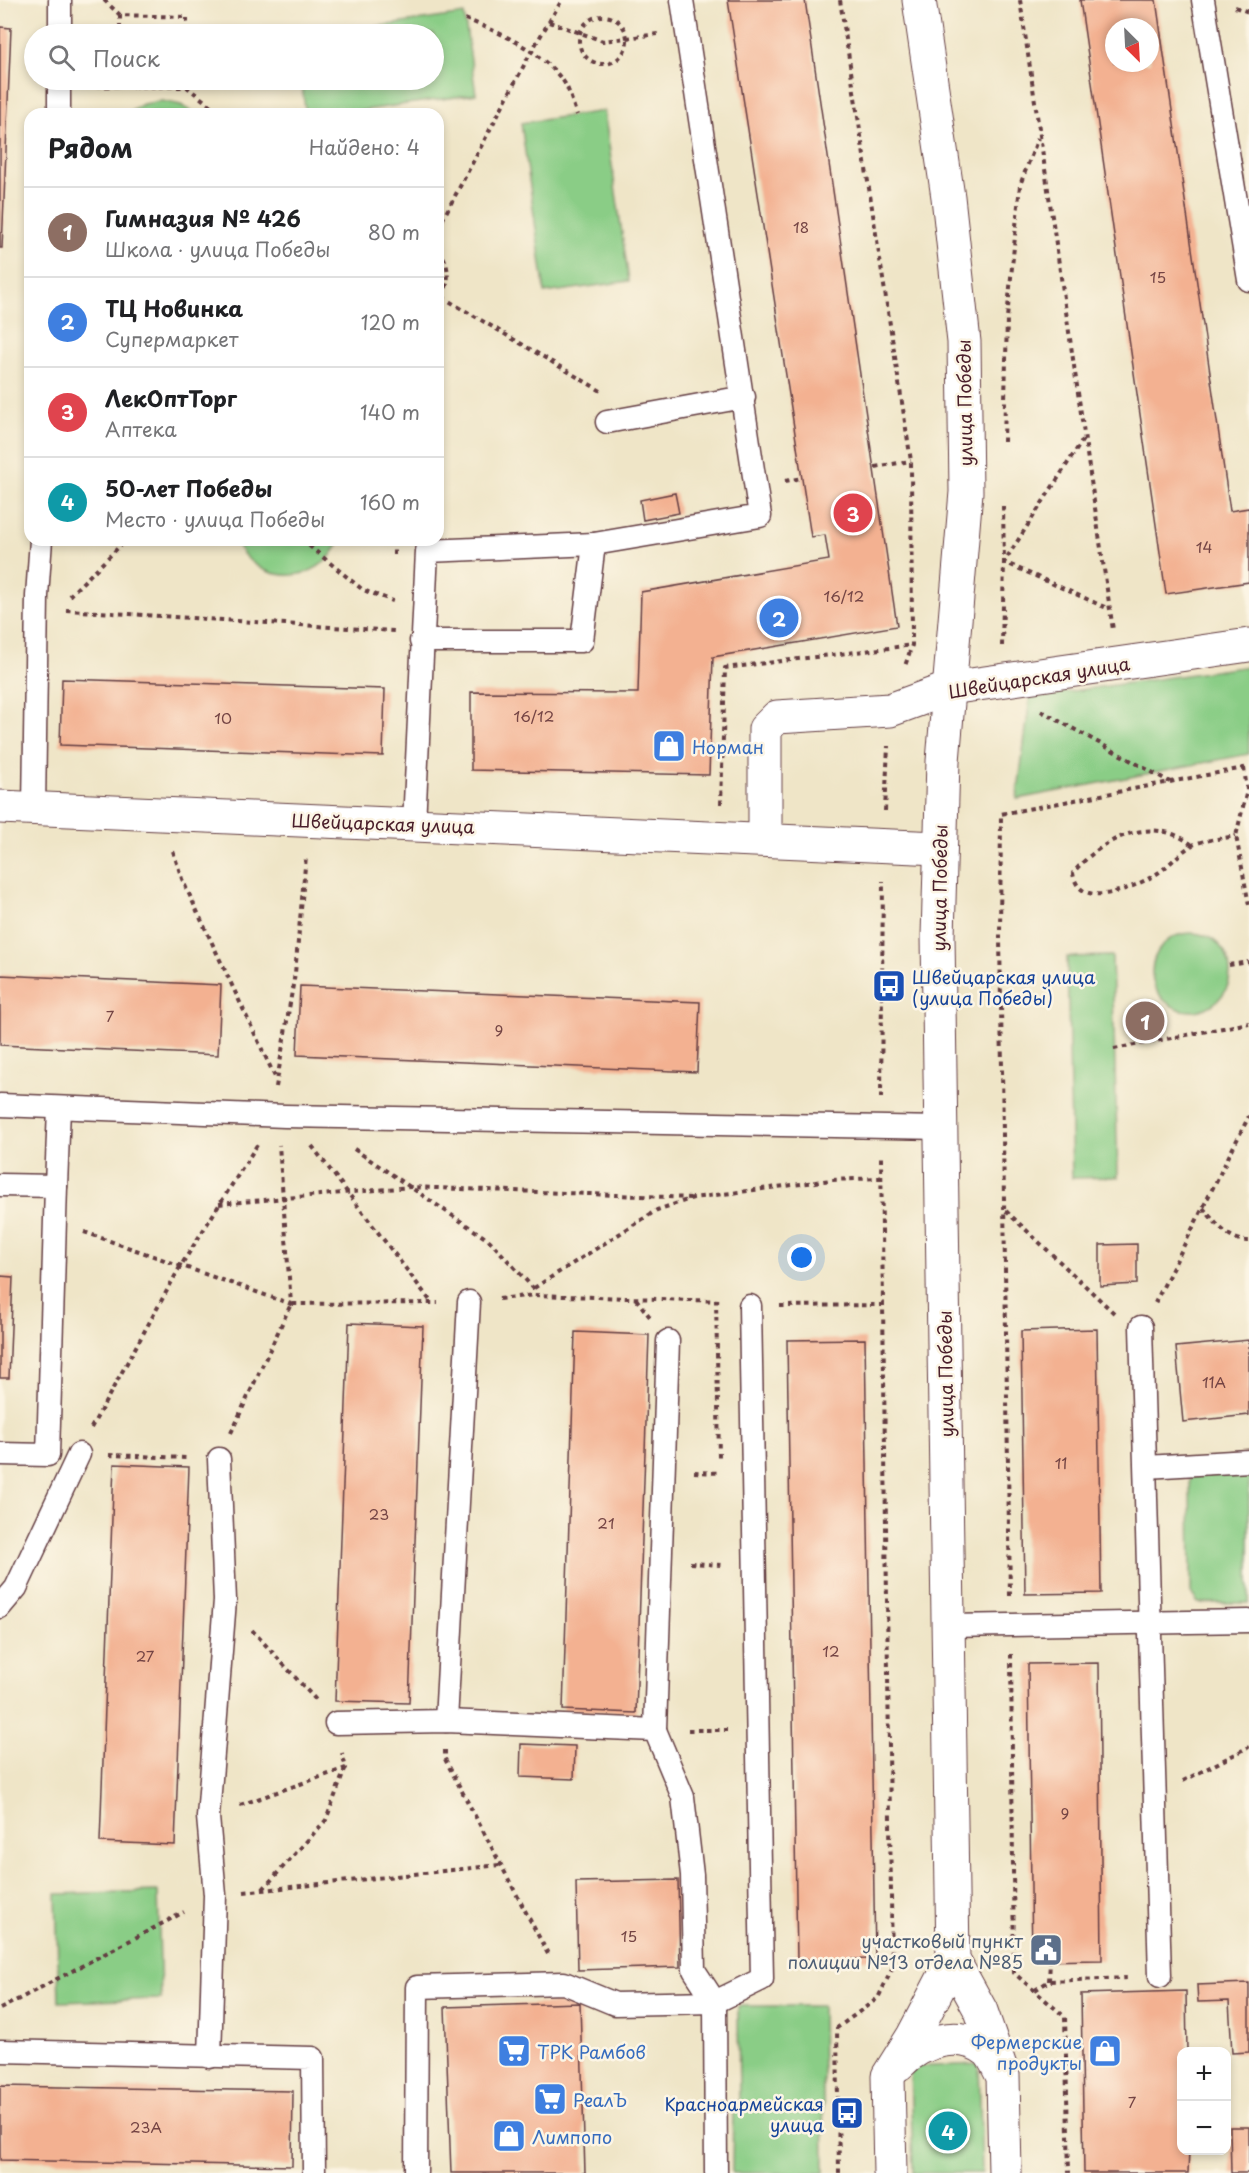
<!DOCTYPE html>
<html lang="ru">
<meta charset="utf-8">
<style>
body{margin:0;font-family:"Playpen Sans",sans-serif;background:#f6f6f6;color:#202124}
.controls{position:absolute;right:18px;bottom:18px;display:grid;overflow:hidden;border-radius:12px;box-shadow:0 3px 9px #0003}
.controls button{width:54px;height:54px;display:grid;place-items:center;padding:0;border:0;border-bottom:2px solid #e0e0e0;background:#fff;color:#202124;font:30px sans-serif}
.compass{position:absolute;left:1105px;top:18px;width:54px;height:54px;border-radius:50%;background:#fff;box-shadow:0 3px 9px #0003;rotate:156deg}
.you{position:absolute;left:802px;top:1258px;width:21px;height:21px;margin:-15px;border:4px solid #fff;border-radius:50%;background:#1a73e8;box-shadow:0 0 0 9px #1a73e833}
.badge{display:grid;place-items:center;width:39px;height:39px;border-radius:50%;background:#111827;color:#fff;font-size:20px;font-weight:700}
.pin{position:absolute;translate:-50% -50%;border:3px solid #fff;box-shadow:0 2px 6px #0006}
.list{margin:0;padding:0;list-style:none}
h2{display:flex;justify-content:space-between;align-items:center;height:78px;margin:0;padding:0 24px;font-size:26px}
h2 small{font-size:20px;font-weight:400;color:#757577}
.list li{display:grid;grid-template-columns:39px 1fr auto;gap:18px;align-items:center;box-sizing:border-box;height:90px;padding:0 24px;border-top:2px solid #e0e0e0}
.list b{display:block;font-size:22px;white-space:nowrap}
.list p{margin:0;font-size:20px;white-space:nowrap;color:#757577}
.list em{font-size:20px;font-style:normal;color:#757577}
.icon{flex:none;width:33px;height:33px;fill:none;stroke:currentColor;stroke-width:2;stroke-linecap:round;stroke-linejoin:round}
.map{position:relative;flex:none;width:1249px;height:2173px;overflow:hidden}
.search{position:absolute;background:#fff;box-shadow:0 3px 9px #0003;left:24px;top:24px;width:420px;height:66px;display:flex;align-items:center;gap:15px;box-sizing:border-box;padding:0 21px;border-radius:33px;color:#757577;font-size:22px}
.panel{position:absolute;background:#fff;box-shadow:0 3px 9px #0003;left:24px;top:108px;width:420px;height:438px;border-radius:18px}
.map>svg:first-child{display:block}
</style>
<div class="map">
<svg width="1249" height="2173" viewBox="0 0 1249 2173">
<rect width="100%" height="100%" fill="#fcf5e5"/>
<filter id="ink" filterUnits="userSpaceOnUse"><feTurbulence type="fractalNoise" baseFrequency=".0167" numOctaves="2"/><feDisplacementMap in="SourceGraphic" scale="12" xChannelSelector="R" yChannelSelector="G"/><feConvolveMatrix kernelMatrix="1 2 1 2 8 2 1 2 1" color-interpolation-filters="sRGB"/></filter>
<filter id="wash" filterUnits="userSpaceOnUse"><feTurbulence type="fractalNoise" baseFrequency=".008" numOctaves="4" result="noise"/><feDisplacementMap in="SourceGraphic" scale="24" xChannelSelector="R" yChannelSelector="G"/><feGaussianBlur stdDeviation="1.35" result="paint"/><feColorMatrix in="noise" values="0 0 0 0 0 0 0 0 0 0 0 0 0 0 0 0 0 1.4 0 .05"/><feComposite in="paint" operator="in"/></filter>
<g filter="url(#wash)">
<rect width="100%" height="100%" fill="#efe5c7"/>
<!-- green -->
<g fill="#8acd86" stroke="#6a7658" stroke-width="1.5">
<polygon points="464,14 476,94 338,114 306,114 301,80 434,80 434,34 326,34"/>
<polygon points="162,101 181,105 196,114 126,114 143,104"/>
<polygon points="604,111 629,281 545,293 521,123"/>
<path d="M235,540H340C320,588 255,586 235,540Z"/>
<polygon points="1249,666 1249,754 1017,799 1030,697"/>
<circle cx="1191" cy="972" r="39"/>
<polygon points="1112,956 1118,1177 1072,1178 1067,957"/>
<polygon points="1240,1470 1249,1473 1249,1603 1198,1603 1191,1593 1190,1479 1200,1473"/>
<polygon points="158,1891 161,1999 59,2002 56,1894"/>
<polygon points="738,2006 822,2006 824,2173 732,2173 733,2103 739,2102"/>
<polygon points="979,2064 982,2173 913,2173 910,2067"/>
</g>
<g id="blocks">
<!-- building -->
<g fill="#f3b191" fill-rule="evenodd">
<polygon points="728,0 805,0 897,626 713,657 709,775 471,770 471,692 638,693 641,592 829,560 825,535 811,537"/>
<path d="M1080,0H1156L1230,511L1249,508V582L1166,594ZM1114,27H1150V63H1114Z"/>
<polygon points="0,27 11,28 2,248 0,248"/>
<polygon points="131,30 175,31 175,34 131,34"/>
<polygon points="675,493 679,513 643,520 640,500"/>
<polygon points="62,679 385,689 383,756 60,745"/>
<polygon points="0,975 221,985 218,1055 0,1045"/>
<polygon points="300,986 700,1002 697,1072 297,1055"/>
<polygon points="1137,1244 1137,1284 1100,1286 1100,1245"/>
<polygon points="0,1276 13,1277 9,1378 0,1378"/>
<polygon points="349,1323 423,1326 409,1703 335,1701"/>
<polygon points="1097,1329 1101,1593 1025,1594 1021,1331"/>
<polygon points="575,1332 649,1335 636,1713 563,1710"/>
<polygon points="865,1339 875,1959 797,1960 787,1340"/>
<polygon points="1249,1340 1249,1415 1183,1422 1176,1347"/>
<polygon points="114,1464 189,1467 175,1845 100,1842"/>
<polygon points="1099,1663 1102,1960 1032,1961 1028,1664"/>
<polygon points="521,1744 575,1746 574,1779 520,1777"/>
<polygon points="678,1880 680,1967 578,1970 576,1882"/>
<polygon points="1249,1983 1249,2052 1232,2053 1229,2001 1198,2002 1197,1985"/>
<polygon points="1186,1991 1187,2052 1182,2052 1182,2150 1189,2150 1188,2173 1084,2173 1081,1994"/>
<polygon points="580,2003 585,2173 451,2173 445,2007"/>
<polygon points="0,2086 293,2091 292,2166 0,2160"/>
<polygon points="1230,2127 1249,2127 1249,2173 1231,2173"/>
</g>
</g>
</g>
<g filter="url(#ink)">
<use href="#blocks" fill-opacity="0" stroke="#633d42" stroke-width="1.5"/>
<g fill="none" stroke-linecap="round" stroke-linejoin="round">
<defs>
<g id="service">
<polyline points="1203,0 1249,280"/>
<polyline points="60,34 60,0"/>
<polyline points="59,114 59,80"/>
<polyline points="607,422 744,397"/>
<polyline points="421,641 582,641 594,544"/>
<polyline points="34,809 37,596 41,540"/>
<polyline points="414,824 427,551 594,544 760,516 682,0"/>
<polyline points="0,1105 285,1116 941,1128"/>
<polyline points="0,1185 56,1186 59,1108"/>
<polyline points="1141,1327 1160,1976"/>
<polyline points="0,1454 48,1455 56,1186"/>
<polyline points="1146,1467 1249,1461"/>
<polyline points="0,1607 16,1588 79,1454"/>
<polyline points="949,1626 1249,1621"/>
<polyline points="446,1721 469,1302"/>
<polyline points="336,1723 446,1721 655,1730 683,1797 692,1875 694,1970 715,2002 716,2173"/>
<polyline points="655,1730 668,1341"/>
<polyline points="0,2051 313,2058 314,2173"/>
<polyline points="210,2057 215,1895 208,1817 225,1600 219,1459"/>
<polyline points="416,2173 417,1987 564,1983 615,2004 715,2002 762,1979 750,1306"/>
</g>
<polyline id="minor" points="765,839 765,729 777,717 890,710 950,688"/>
<g id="tertiary">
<polyline points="950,688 1249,645"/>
<polyline points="0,807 939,848"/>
</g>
<g id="secondary">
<polyline points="919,0 948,197 964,342 966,492 943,761 938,936 953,1960 981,2011 1003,2075 1005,2173"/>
<path d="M899,2064C921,2041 960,2029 988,2051C993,2056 997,2065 1000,2071"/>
<polyline points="890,2173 888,2076 913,2036 953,1960"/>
</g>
</defs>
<!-- service casing -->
<use href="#service" stroke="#633d42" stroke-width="25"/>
<!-- minor casing -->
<use href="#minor" stroke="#633d42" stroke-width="35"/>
<!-- tertiary casing -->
<use href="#tertiary" stroke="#633d42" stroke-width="35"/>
<!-- secondary casing -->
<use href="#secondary" stroke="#633d42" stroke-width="35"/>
<!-- path -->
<g stroke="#633d42" stroke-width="4" stroke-dasharray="4.5 4.5" stroke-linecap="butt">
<polyline points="104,0 120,15 187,17 187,34"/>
<polyline points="840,0 911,461 912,645 905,666"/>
<polyline points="1020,0 1113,630"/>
<polyline points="1235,7 1249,12"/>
<polyline points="120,15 120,34"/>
<circle cx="603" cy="40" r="24"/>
<path d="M465,19C499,32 536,48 560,77C569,86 572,103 577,115"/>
<polyline points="549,22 603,41 658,34"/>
<polyline points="120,80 120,86"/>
<polyline points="187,80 187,87"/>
<polyline points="87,86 187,87 221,114"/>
<polyline points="438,228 531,52 562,0"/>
<path d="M438,250C451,263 451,288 438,300"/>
<polyline points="442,297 601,391"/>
<polyline points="1004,442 1007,318 1020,185 1038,138"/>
<polyline points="875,467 911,461"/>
<polyline points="785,481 802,478"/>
<polyline points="1003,506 1004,562 1109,609"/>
<polyline points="302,540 363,590 393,601"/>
<polyline points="394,555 394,540"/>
<polyline points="69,596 126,540"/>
<polyline points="66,610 394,631"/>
<polyline points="1002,646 1004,562 1084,438"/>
<polyline points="1041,711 1170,782"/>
<polyline points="1244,768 1247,790 1236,836 1249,905"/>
<polyline points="721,804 725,668 913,645"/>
<polyline points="885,811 888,746"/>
<path d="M1192,845C1152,813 1101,839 1073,873C1079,913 1136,887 1158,873C1170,865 1179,853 1191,846C1203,839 1223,839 1236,836"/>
<polyline points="173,851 182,879 276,1079"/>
<polyline points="1229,965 1249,962"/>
<polyline points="1114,1049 1249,1023"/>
<polyline points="276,1087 295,973 306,856"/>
<polyline points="881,1098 883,881"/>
<polyline points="312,1146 432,1303"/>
<polyline points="354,1149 490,1241 534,1289"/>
<polyline points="219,1204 410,1187 693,1198"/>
<path d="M1203,1208C1215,1222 1228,1241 1249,1241"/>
<polyline points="1006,1211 1114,1313"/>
<polyline points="84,1232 291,1304 279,1145"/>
<polyline points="534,1288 657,1210 693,1198 831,1180 880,1178"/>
<polyline points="499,1299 534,1295 722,1301"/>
<polyline points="636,1299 650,1317"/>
<polyline points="716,1299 719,1458"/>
<polyline points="1155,1303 1249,1116"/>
<polyline points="780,1306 882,1305"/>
<polyline points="91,1428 180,1267 257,1145"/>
<polyline points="231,1433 291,1304 438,1303"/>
<polyline points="109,1455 188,1458"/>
<polyline points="694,1472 720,1473"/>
<polyline points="690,1563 722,1565"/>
<polyline points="1010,1596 1000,938 1001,814 1249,767"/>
<polyline points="252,1630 316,1700"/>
<polyline points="1011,1654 1014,1973 1065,2017 1069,2173"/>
<polyline points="688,1730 727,1730"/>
<polyline points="445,1750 445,1759 548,1954"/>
<polyline points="1183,1781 1249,1747"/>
<polyline points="240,1805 346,1768 342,1753"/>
<polyline points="263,1889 326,1820 345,1769"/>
<polyline points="244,1892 500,1865"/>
<polyline points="1049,1981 1050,1961"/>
<polyline points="1035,1990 1049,1981 1130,1978"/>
<polyline points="0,2009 184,1912"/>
<polyline points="839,2173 837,2028 878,1998 892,1969 881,1157"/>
</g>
<!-- service -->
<use href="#service" stroke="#fff" stroke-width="22"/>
<!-- minor -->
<use href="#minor" stroke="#fff" stroke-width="33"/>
<!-- tertiary -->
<use href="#tertiary" stroke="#fff" stroke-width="33"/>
<!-- secondary -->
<use href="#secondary" stroke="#fff" stroke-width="33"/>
</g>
</g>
<!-- icons -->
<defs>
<symbol id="shop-square" viewBox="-11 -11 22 22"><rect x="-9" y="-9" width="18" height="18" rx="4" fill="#3f7fe0" stroke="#fcf5e5"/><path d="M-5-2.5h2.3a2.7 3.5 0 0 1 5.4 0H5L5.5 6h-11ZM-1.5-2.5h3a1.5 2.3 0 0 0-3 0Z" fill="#fff"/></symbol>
<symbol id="bus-square" viewBox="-11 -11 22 22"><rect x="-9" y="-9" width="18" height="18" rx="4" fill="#1a4fb4" stroke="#fcf5e5"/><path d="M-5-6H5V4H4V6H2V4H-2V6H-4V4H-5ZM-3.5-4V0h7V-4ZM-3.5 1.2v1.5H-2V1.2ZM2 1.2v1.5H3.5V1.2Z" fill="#fff"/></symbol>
<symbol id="civic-square" viewBox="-11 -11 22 22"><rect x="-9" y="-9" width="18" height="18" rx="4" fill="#5c6f8a" stroke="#fcf5e5"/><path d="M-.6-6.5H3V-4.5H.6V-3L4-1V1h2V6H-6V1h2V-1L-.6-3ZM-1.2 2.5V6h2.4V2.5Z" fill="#fff"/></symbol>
<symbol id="supermarket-square" viewBox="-11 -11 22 22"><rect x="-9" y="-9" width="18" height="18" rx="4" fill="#3f7fe0" stroke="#fcf5e5"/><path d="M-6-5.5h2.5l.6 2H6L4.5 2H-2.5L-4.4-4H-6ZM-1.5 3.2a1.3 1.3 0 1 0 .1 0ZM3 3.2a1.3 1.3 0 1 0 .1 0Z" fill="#fff"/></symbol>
</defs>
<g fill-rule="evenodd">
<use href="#shop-square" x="650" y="727" width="38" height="38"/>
<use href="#bus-square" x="870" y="967" width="38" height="38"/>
<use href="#civic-square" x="1027" y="1931" width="38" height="38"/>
<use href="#supermarket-square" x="495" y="2032" width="38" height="38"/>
<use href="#shop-square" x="1086" y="2032" width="38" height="38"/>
<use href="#supermarket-square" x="531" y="2080" width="38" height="38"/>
<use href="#bus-square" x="828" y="2094" width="38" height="38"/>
<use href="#shop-square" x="490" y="2117" width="38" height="38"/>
</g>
<g text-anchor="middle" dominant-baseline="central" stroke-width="5" stroke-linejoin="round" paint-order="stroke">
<!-- number labels -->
<g font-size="15" fill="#744444">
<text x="801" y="226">18</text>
<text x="1158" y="276">15</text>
<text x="1204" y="546">14</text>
<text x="844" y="595">16/12</text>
<text x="534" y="715">16/12</text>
<text x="223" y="717">10</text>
<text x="110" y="1015">7</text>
<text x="499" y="1029">9</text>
<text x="1214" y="1381">11А</text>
<text x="1061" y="1462">11</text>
<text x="379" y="1513">23</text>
<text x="606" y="1522">21</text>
<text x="831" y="1650">12</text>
<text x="145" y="1655">27</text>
<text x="1065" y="1812">9</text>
<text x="629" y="1935">15</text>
<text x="1132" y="2101">7</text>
<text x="146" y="2126">23А</text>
</g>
<!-- street labels -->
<g font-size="18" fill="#4a1f2b" stroke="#fcf5e5">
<text transform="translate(964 403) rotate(-91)">улица Победы</text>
<text transform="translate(1039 677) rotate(-9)">Швейцарская улица</text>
<text transform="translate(383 823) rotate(2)">Швейцарская улица</text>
<text transform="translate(939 888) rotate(-89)">улица Победы</text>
<text transform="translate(945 1374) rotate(-91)">улица Победы</text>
</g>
<!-- shop labels -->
<g font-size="18" fill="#366cbe" stroke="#fcf5e5" text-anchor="start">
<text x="692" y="746">Норман</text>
<text x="1082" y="2041" text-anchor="end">Фермерские<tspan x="1082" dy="21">продукты</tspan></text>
<text x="537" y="2051">ТРК Рамбов</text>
<text x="573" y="2099">РеалЪ</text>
<text x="532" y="2136">Лимпопо</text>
</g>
<!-- transit labels -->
<g font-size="18" fill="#164399" stroke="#fcf5e5" text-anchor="start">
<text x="912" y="976">Швейцарская улица<tspan x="912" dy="21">(улица Победы)</tspan></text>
<text x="824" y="2103" text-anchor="end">Красноармейская<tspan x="824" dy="21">улица</tspan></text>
</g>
<!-- service labels -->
<g font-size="18" fill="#4e5e75" stroke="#fcf5e5" text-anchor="end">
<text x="1023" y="1940">участковый пункт<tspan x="1023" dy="21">полиции №13 отдела №85</tspan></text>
</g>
</g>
</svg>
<div class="controls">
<button>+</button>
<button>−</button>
</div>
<svg class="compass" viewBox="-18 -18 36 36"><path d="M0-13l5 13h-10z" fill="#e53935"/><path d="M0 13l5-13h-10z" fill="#757577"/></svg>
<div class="you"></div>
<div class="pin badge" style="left:1145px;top:1021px;background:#8d6e63">1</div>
<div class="pin badge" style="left:779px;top:618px;background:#3f7fe0">2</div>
<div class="pin badge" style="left:853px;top:513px;background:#e0444e">3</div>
<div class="pin badge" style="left:948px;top:2131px;background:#0f9aa8">4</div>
<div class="search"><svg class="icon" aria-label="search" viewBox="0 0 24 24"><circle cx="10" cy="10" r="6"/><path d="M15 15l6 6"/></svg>Поиск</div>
<section class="panel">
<h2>Рядом<small>Найдено: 4</small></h2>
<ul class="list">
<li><span class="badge" style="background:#8d6e63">1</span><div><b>Гимназия № 426</b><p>Школа · улица Победы</p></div><em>80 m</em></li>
<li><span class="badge" style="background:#3f7fe0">2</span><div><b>ТЦ Новинка</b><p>Супермаркет</p></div><em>120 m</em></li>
<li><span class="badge" style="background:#e0444e">3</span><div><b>ЛекОптТорг</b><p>Аптека</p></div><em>140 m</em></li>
<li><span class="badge" style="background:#0f9aa8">4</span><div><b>50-лет Победы</b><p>Место · улица Победы</p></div><em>160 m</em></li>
</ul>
</section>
</div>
